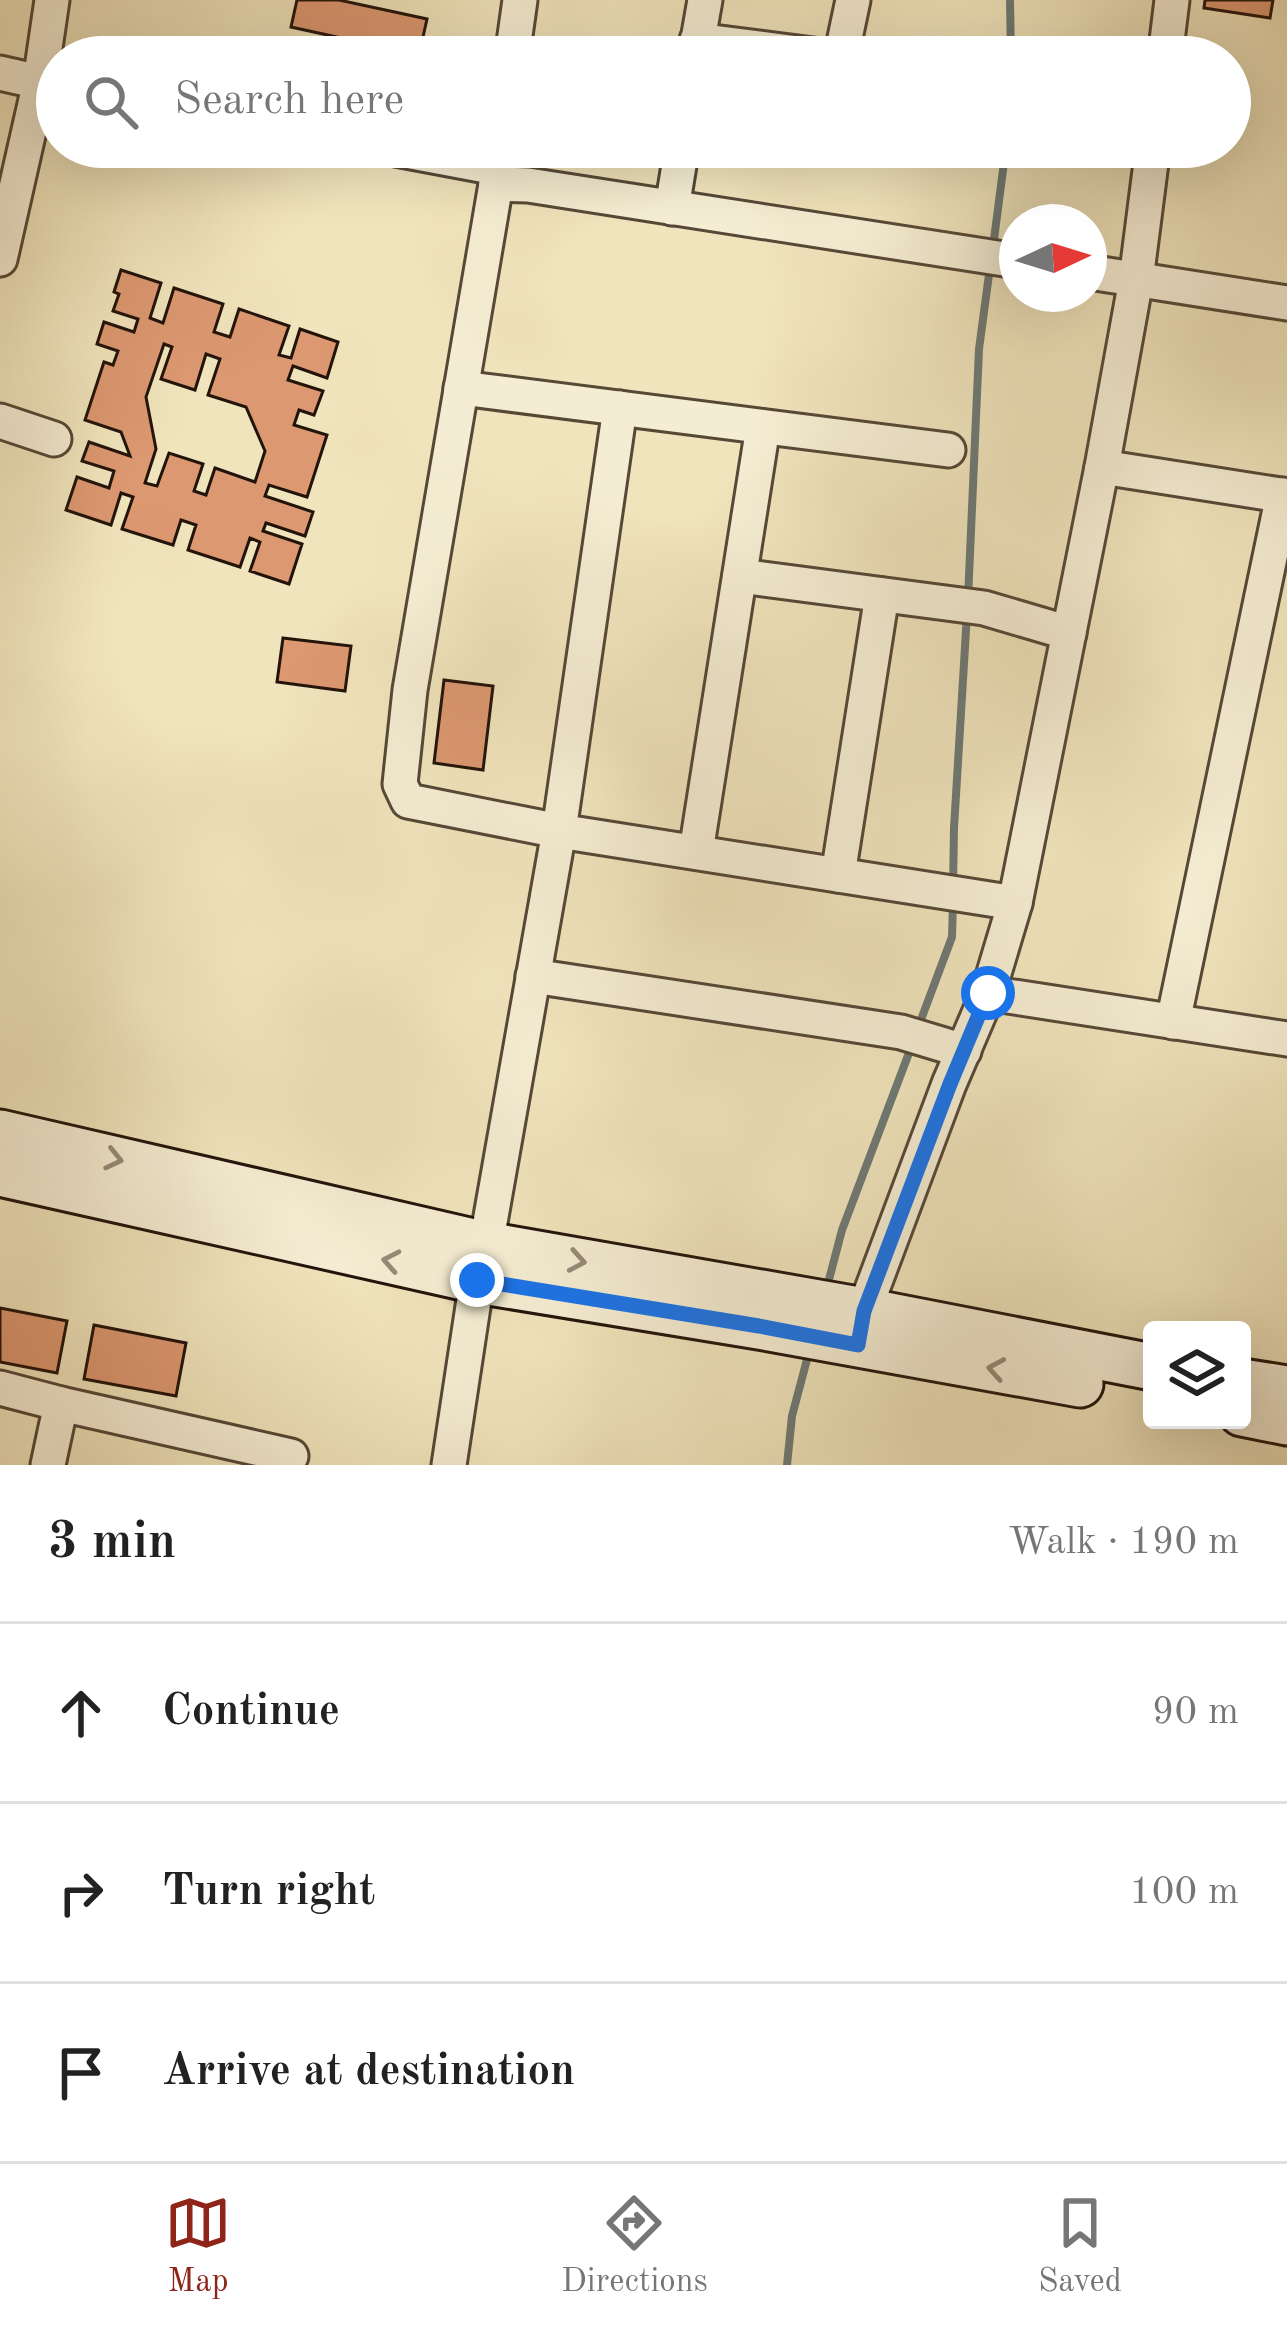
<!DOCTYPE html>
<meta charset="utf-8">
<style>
body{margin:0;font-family:"Old Standard TT",serif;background:#f6f6f6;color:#222}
.controls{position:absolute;right:36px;bottom:36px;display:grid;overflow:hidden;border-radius:12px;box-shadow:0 12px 48px #0002}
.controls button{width:108px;height:108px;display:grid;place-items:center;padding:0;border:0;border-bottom:3px solid #e0e0e0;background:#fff;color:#222;font:60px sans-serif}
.compass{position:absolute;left:999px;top:204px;width:108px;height:108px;border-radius:50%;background:#fff;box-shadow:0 12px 48px #0002;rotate:86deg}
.stop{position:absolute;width:36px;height:36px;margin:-27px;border:9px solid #1a73e8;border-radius:50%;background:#fff}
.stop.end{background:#1a73e8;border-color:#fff;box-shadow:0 3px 12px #0008}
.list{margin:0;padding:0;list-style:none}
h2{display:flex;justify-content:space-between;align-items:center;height:156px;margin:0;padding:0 48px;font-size:51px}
h2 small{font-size:39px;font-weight:400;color:#767676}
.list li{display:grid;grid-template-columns:78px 1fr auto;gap:36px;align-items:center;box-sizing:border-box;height:180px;padding:0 48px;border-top:3px solid #e0e0e0}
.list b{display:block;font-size:45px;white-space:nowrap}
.list em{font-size:39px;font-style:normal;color:#767676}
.icon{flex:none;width:66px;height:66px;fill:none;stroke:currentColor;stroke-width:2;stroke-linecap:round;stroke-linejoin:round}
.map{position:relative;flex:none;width:1287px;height:1465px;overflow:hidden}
.search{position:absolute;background:#fff;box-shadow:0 12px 48px #0002;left:36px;right:36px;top:36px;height:132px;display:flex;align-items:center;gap:30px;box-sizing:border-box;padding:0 42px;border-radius:66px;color:#767676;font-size:45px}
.sheet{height:696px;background:#fff}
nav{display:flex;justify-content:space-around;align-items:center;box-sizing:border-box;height:168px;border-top:3px solid #e0e0e0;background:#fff;font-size:33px;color:#767676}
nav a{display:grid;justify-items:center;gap:6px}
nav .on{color:#8f2418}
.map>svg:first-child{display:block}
</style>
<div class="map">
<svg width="1287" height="1465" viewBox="0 0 1287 1465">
<rect width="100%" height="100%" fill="#f0e4bc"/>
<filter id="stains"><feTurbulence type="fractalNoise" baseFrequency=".00167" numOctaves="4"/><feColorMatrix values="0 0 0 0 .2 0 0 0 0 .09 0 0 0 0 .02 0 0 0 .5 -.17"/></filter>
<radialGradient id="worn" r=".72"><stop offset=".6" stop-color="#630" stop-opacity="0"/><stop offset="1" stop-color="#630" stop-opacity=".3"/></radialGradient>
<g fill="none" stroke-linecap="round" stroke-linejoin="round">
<!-- stream -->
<g stroke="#6e7975" stroke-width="8">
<polyline points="1010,0 1011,57"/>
<polyline points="993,247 1006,147"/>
<polyline points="968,599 979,349 990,267"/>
<polyline points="953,887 954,828 967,614"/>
<polyline points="919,1025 952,937 953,902"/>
<polyline points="826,1291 842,1230 912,1045"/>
<polyline points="787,1465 792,1416 809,1352"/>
</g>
</g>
<!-- building -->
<g fill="#dc9871" stroke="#23140b" stroke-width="3" fill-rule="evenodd">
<polygon points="297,0 339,0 427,19 419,55 291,27"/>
<polygon points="1205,0 1273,0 1270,18 1204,8"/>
<path d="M121,270L161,283L150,318L163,323L174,288L223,304L214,332L230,337L239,309L289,326L279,355L291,358L300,329L338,342L327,378L293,366L288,380L323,391L314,415L299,410L294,425L327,435L307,497L269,485L265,496L313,512L305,536L266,523L263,531L302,544L289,584L250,571L260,542L250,538L240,567L188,550L196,525L181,520L173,545L122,529L133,497L121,493L111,525L66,510L77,477L109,488L114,471L82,461L89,442L130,456L121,432L85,420L104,362L113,365L118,351L97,344L104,322L134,332L138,319L113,311L119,294L114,292ZM164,344L172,347L161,379L195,390L206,354L220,359L208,395L246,407L265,451L255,482L215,468L206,495L194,491L203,464L169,453L157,486L145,483L156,449L146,397Z"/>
<polygon points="283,638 351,646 345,691 277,682"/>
<polygon points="444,680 493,686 483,770 434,763"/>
<polygon points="0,1308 67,1321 57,1373 0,1362"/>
<polygon points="94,1325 186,1343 176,1396 84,1379"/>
</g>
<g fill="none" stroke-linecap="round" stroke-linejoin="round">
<defs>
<g id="street">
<polyline points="697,40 829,57"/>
<polyline points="512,57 520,0"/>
<polyline points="695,57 705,0"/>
<polyline points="841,57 853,0"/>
<polyline points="1165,57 1172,0"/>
<polyline points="0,73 57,86"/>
<polyline points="385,147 497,168"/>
<polyline points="496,184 528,185 1017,261"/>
<polyline points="672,208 682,147"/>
<polyline points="0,259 40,82 52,0"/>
<polyline points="1089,272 1287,303"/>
<polyline points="461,388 948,450"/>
<polyline points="620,408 559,831 1015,903"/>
<polyline points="0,421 54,439"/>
<polyline points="1102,467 1287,496"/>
<polyline points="740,576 984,608 1069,633"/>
<polyline points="696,852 763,427"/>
<polyline points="838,875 882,595"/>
<polyline points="533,976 901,1032 964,1051"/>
<polyline points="988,993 1287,1039"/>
<polyline points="1173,1022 1283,495"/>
<polyline points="486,1245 559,831 408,801 400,784 410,690 496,184 500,147"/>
<polyline points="861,1329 864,1311 949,1084 988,993 1015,903 1102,467 1136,280 1153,147"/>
<polyline points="0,1388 61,1404 48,1465"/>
<polyline points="61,1404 291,1456"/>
<polyline points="449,1465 477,1280"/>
</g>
<g id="secondary">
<polyline points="0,1133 486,1245 864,1311 1152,1367"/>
<polyline points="0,1173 477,1280 759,1326 1080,1384"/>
<polyline points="1242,1382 1287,1389"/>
<polyline points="1242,1413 1287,1422"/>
</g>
</defs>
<!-- street casing -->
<use href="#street" stroke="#564837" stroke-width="39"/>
<!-- secondary casing -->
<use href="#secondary" stroke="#23140b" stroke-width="51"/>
<!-- street -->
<use href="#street" stroke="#f5edd3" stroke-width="33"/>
<!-- secondary -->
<use href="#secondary" stroke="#f5edd3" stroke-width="45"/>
</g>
<!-- one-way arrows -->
<defs><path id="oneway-chevron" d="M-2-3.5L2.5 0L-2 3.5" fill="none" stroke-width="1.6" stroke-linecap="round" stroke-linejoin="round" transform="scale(3)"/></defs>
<g stroke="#968b79">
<use href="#oneway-chevron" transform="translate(114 1159) rotate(13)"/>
<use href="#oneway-chevron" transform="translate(391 1261) rotate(-169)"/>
<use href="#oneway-chevron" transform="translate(577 1261) rotate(10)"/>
<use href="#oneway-chevron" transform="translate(996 1369) rotate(-170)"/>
</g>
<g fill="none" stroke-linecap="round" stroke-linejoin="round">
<!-- route -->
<polyline stroke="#1a73e8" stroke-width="15" points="477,1280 759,1326 858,1345 864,1311 950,1084 988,993"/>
</g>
<rect width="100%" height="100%" filter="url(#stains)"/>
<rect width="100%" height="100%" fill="url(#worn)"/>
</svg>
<div class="controls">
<button><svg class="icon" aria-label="layers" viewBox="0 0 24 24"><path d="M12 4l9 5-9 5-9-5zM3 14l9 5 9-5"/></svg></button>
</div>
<svg class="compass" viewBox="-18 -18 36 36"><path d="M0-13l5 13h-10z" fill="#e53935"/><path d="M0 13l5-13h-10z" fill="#767676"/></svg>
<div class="stop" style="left:988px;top:993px"></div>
<div class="stop end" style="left:477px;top:1280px"></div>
<div class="search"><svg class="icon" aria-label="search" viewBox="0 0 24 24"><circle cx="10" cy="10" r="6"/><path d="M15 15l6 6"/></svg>Search here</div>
</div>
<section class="sheet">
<h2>3 min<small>Walk · 190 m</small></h2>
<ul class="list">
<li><svg class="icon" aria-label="ahead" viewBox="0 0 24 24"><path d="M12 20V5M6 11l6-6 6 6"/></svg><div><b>Continue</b></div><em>90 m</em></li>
<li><svg class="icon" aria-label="right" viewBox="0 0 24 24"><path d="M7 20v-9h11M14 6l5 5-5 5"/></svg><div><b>Turn right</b></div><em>100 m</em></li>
<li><svg class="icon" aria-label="arrive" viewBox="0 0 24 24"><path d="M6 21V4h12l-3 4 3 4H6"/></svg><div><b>Arrive at destination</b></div></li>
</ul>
</section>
<nav>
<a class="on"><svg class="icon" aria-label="map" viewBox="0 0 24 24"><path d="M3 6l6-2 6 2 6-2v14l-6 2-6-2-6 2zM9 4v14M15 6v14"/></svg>Map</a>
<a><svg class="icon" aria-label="directions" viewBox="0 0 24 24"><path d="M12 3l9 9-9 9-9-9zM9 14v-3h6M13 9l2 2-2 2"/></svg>Directions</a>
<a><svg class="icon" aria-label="saved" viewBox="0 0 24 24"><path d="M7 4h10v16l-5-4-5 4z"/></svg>Saved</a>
</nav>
